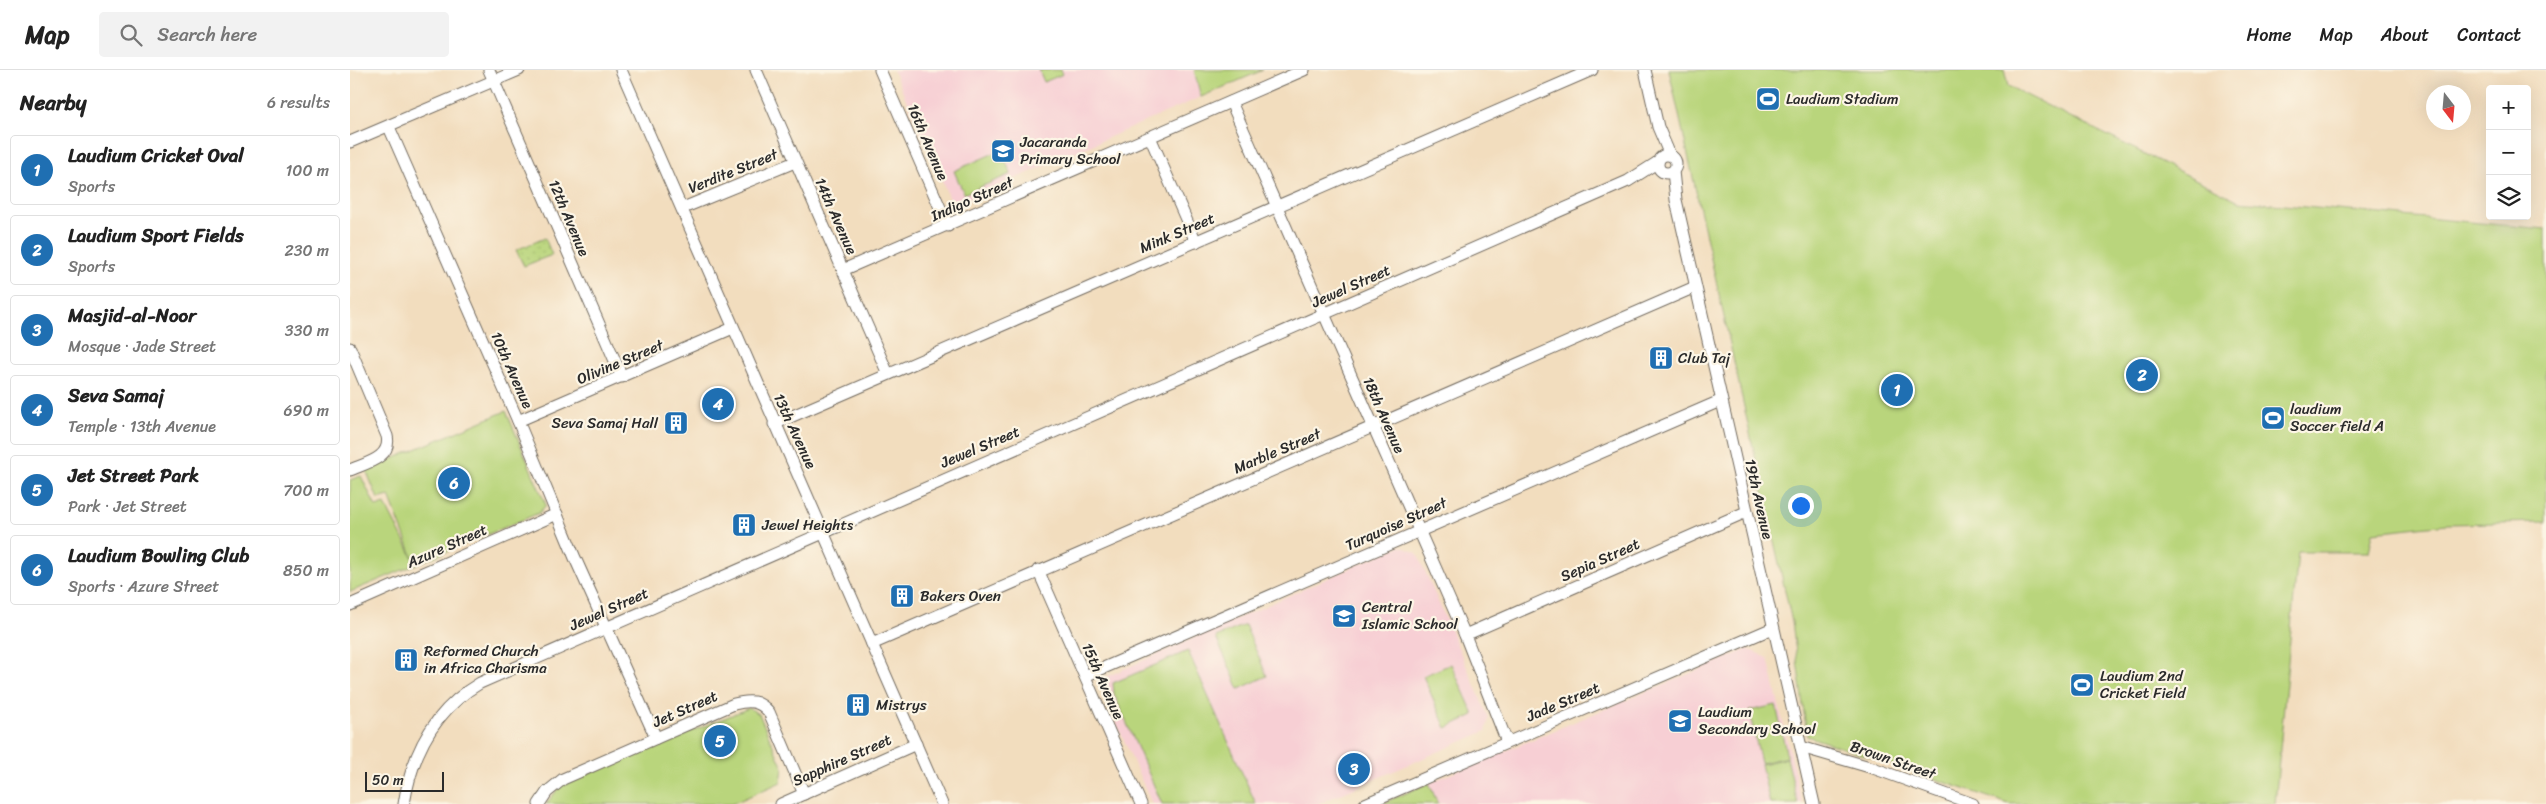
<!DOCTYPE html>
<meta charset="utf-8">
<style>
body{margin:0;font-family:Sriracha,sans-serif;background:#f2f2f2;color:#222}
.controls{position:absolute;right:15px;top:15px;display:grid;overflow:hidden;border-radius:5px;box-shadow:0 5px 20px #0002}
.controls button{width:45px;height:45px;display:grid;place-items:center;padding:0;border:0;border-bottom:1px solid #e0e0e0;background:#fff;color:#222;font:25px sans-serif}
.compass{position:absolute;left:2076px;top:15px;width:45px;height:45px;border-radius:50%;background:#fff;box-shadow:0 5px 20px #0002;rotate:164deg}
.scale{position:absolute;left:15px;bottom:12px;width:79px;box-sizing:border-box;padding-left:5px;border:2px solid #2b2b2b;border-top:0;font-size:14px;line-height:18px;white-space:nowrap;color:#2b2b2b;-webkit-text-stroke:4px #fcf5e5;paint-order:stroke}
.you{position:absolute;left:1450px;top:435px;width:18px;height:18px;margin:-12px;border:4px solid #fff;border-radius:50%;background:#1a73e8;box-shadow:0 0 0 8px #1a73e833}
.badge{display:grid;place-items:center;width:32px;height:32px;border-radius:50%;background:#1f6fb2;color:#fff;font-size:16px;font-weight:700}
.pin{position:absolute;translate:-50% -50%;border:2px solid #fff;box-shadow:0 1px 5px #0006}
.list{margin:0;padding:0;list-style:none}
h2{display:flex;justify-content:space-between;align-items:center;height:65px;margin:0;padding:0 20px;font-size:21px}
h2 small{font-size:16px;font-weight:400;color:#767676}
.list li{display:grid;grid-template-columns:32px 1fr auto;gap:15px;align-items:center;box-sizing:border-box;height:70px;margin:0 10px 10px;padding:0 10px;border:1px solid #e0e0e0;border-radius:5px}
.list b{display:block;font-size:19px;white-space:nowrap}
.list p{margin:0;font-size:16px;white-space:nowrap;color:#767676}
.list em{font-size:16px;font-style:normal;color:#767676}
.icon{flex:none;width:28px;height:28px;fill:none;stroke:currentColor;stroke-width:2;stroke-linecap:round;stroke-linejoin:round}
.map{position:relative;flex:none;width:2196px;height:734px;overflow:hidden}
header{display:flex;align-items:center;gap:30px;box-sizing:border-box;height:70px;padding:0 25px;background:#fff;border-bottom:1px solid #e0e0e0}
header strong{font-size:24px}
nav{display:flex;gap:28px;margin-inline-start:auto;font-size:18px}
.search{width:350px;height:45px;background:#f2f2f2;display:flex;align-items:center;gap:12px;box-sizing:border-box;padding:0 18px;border-radius:5px;color:#767676;font-size:19px}
main{display:flex}
aside{flex:1;background:#fff}
.map>svg:first-child{display:block}
</style>
<header>
<strong>Map</strong>
<div class="search"><svg class="icon" aria-label="search" viewBox="0 0 24 24"><circle cx="10" cy="10" r="6"/><path d="M15 15l6 6"/></svg>Search here</div>
<nav><a>Home</a><a>Map</a><a>About</a><a>Contact</a></nav>
</header>
<main>
<aside>
<h2>Nearby<small>6 results</small></h2>
<ul class="list">
<li><span class="badge">1</span><div><b>Laudium Cricket Oval</b><p>Sports</p></div><em>100 m</em></li>
<li><span class="badge">2</span><div><b>Laudium Sport Fields</b><p>Sports</p></div><em>230 m</em></li>
<li><span class="badge">3</span><div><b>Masjid-al-Noor</b><p>Mosque · Jade Street</p></div><em>330 m</em></li>
<li><span class="badge">4</span><div><b>Seva Samaj</b><p>Temple · 13th Avenue</p></div><em>690 m</em></li>
<li><span class="badge">5</span><div><b>Jet Street Park</b><p>Park · Jet Street</p></div><em>700 m</em></li>
<li><span class="badge">6</span><div><b>Laudium Bowling Club</b><p>Sports · Azure Street</p></div><em>850 m</em></li>
</ul>
</aside>
<div class="map">
<svg width="2196" height="734" viewBox="0 0 2196 734">
<defs>
<pattern id="grass-dots" width="8" height="8" patternUnits="userSpaceOnUse" patternTransform="scale(1.25)"><rect width="8" height="8" fill="#b9d57b"/><path d="M2 2h.1M6 6h.1" fill="none" stroke="#9fb76a" stroke-width="1.8" stroke-linecap="round"/></pattern>
</defs>
<rect width="100%" height="100%" fill="#fcf5e5"/>
<filter id="ink" filterUnits="userSpaceOnUse"><feTurbulence type="fractalNoise" baseFrequency=".02" numOctaves="2"/><feDisplacementMap in="SourceGraphic" scale="10" xChannelSelector="R" yChannelSelector="G"/><feConvolveMatrix kernelMatrix="1 2 1 2 8 2 1 2 1" color-interpolation-filters="sRGB"/></filter>
<filter id="wash" filterUnits="userSpaceOnUse"><feTurbulence type="fractalNoise" baseFrequency=".0096" numOctaves="4" result="noise"/><feDisplacementMap in="SourceGraphic" scale="20" xChannelSelector="R" yChannelSelector="G"/><feGaussianBlur stdDeviation="1.12" result="paint"/><feColorMatrix in="noise" values="0 0 0 0 0 0 0 0 0 0 0 0 0 0 0 0 0 1.4 0 .05"/><feComposite in="paint" operator="in"/></filter>
<g filter="url(#wash)">
<rect width="100%" height="100%" fill="#f2ddbe"/>
<!-- built -->
<g fill="#f7cfd4">
<polygon points="543,0 844,0 851,27 603,136"/>
<polygon points="1050,476 1067,483 1139,648 1136,661 968,734 802,734 754,625 754,608"/>
<polygon points="1398,579 1418,588 1452,734 1088,734 1079,713"/>
</g>
<!-- grass -->
<polygon fill="url(#grass-dots)" stroke="#728053" points="195,168 202,185 174,196 166,180"/>
<!-- park -->
<g fill="#b9d57b" stroke="#728053">
<polygon points="689,0 711,0 713,4 694,12"/>
<polygon points="844,0 913,0 851,27"/>
<polygon points="1319,0 1654,0 1658,16 1889,131 2196,159 2196,452 2097,454 2023,462 2019,482 1948,482 1925,734 1659,734 1457,666 1442,552"/>
<polygon points="651,80 661,104 614,124 604,101"/>
<polygon points="156,341 196,435 189,443 0,522 0,410 11,406 26,437 35,434 63,488 39,426 28,429 16,400"/>
<polygon points="895,555 917,606 889,619 866,567"/>
<polygon points="838,581 906,734 812,734 764,624 763,613"/>
<polygon points="1101,594 1124,645 1096,658 1073,606"/>
<polygon points="1426,635 1437,687 1411,693 1399,641"/>
<polygon points="399,638 409,644 433,698 431,712 382,734 196,734 212,714"/>
<polygon points="1437,688 1448,734 1420,734 1411,694"/>
<polygon points="1079,713 1088,734 1031,734"/>
</g>
</g>
<g filter="url(#ink)">
<g fill="none" stroke-linecap="round" stroke-linejoin="round">
<defs>
<g id="street">
<polyline points="139,0 272,307"/>
<polyline points="271,0 592,734"/>
<polyline points="406,0 538,304"/>
<polyline points="530,0 598,156"/>
<polyline points="1295,0 1308,57 1320,85"/>
<polyline points="881,32 1115,565 1157,672"/>
<polyline points="39,57 168,351 225,488 306,668"/>
<polyline points="800,67 846,172"/>
<polyline points="0,72 169,0"/>
<circle cx="1317" cy="94" r="9"/>
<polyline points="1323,101 1326,130 1464,734"/>
<polyline points="333,138 445,92"/>
<polyline points="493,200 954,0"/>
<path d="M0,278L37,366C42,388 16,393 0,400"/>
<polyline points="168,351 383,258"/>
<polyline points="424,354 1242,0"/>
<polyline points="688,500 791,734"/>
<polyline points="0,535 207,444"/>
<polyline points="1115,565 1396,442"/>
<polyline points="522,574 1345,217"/>
<polyline points="735,606 1370,331"/>
<polyline points="1451,677 1523,698 1623,734"/>
<path d="M54,734C62,683 84,640 130,613L1278,111L1308,92"/>
<path d="M189,734L197,722L213,709L384,634C399,630 409,630 419,642L454,724"/>
<polyline points="431,734 566,674"/>
<polyline points="1015,734 1423,558"/>
</g>
</defs>
<!-- street casing -->
<use href="#street" stroke="#71695e" stroke-width="13"/>
<!-- street -->
<use href="#street" stroke="#fff" stroke-width="11"/>
</g>
</g>
<!-- icons -->
<defs>
<symbol id="stadium-square" viewBox="-11 -11 22 22"><rect x="-9" y="-9" width="18" height="18" rx="4" fill="#1f6fb2" stroke="#fcf5e5"/><path d="M0-5a6.5 5 0 1 0 0 10a6.5 5 0 1 0 0-10ZM-3.5-1.8h7v3.6h-7Z" fill="#fff"/></symbol>
<symbol id="school-square" viewBox="-11 -11 22 22"><rect x="-9" y="-9" width="18" height="18" rx="4" fill="#1f6fb2" stroke="#fcf5e5"/><path d="M0-5L7-2L0 1L-7-2ZM-4 1L0 2.5L4 1V4Q0 6-4 4Z" fill="#fff"/></symbol>
<symbol id="building-square" viewBox="-11 -11 22 22"><rect x="-9" y="-9" width="18" height="18" rx="4" fill="#1f6fb2" stroke="#fcf5e5"/><path d="M-4-6H4V6H1V3H-1V6H-4ZM-2.5-4.3h1.7v1.8h-1.7ZM.8-4.3h1.7v1.8H.8ZM-2.5-1h1.7V.8h-1.7ZM.8-1h1.7V.8H.8Z" fill="#fff"/></symbol>
</defs>
<g fill-rule="evenodd">
<use href="#stadium-square" x="1404" y="15" width="28" height="28"/>
<use href="#school-square" x="639" y="67" width="28" height="28"/>
<use href="#building-square" x="1297" y="274" width="28" height="28"/>
<use href="#stadium-square" x="1909" y="334" width="28" height="28"/>
<use href="#building-square" x="312" y="339" width="28" height="28"/>
<use href="#building-square" x="380" y="441" width="28" height="28"/>
<use href="#building-square" x="538" y="512" width="28" height="28"/>
<use href="#school-square" x="980" y="532" width="28" height="28"/>
<use href="#building-square" x="42" y="576" width="28" height="28"/>
<use href="#stadium-square" x="1718" y="601" width="28" height="28"/>
<use href="#building-square" x="494" y="621" width="28" height="28"/>
<use href="#school-square" x="1316" y="637" width="28" height="28"/>
</g>
<g text-anchor="middle" dominant-baseline="central" stroke-width="4.5" stroke-linejoin="round" paint-order="stroke">
<!-- poi labels -->
<g font-size="15" fill="#2b2b2b" stroke="#fcf5e5" text-anchor="start">
<text x="1436" y="29">Laudium Stadium</text>
<text x="670" y="72">Jacaranda<tspan x="670" dy="17">Primary School</tspan></text>
<text x="1328" y="288">Club Taj</text>
<text x="1940" y="339">laudium<tspan x="1940" dy="17">Soccer field A</tspan></text>
<text x="308" y="353" text-anchor="end">Seva Samaj Hall</text>
<text x="412" y="455">Jewel Heights</text>
<text x="570" y="526">Bakers Oven</text>
<text x="1012" y="537">Central<tspan x="1012" dy="17">Islamic School</tspan></text>
<text x="74" y="581">Reformed Church<tspan x="74" dy="17">in Africa Charisma</tspan></text>
<text x="1750" y="606">Laudium 2nd<tspan x="1750" dy="17">Cricket Field</tspan></text>
<text x="526" y="635">Mistrys</text>
<text x="1348" y="642">Laudium<tspan x="1348" dy="17">Secondary School</tspan></text>
</g>
<!-- street labels -->
<g font-size="15" fill="#2b2b2b" stroke="#fcf5e5">
<text transform="translate(578 72) rotate(67)">16th Avenue</text>
<text transform="translate(383 101) rotate(-22)">Verdite Street</text>
<text transform="translate(622 129) rotate(-24)">Indigo Street</text>
<text transform="translate(486 146) rotate(66)">14th Avenue</text>
<text transform="translate(219 148) rotate(67)">12th Avenue</text>
<text transform="translate(827 163) rotate(-23)">Mink Street</text>
<text transform="translate(1001 216) rotate(-24)">Jewel Street</text>
<text transform="translate(270 292) rotate(-23)">Olivine Street</text>
<text transform="translate(162 300) rotate(66)">10th Avenue</text>
<text transform="translate(1034 345) rotate(66)">18th Avenue</text>
<text transform="translate(445 361) rotate(65)">13th Avenue</text>
<text transform="translate(630 377) rotate(-23)">Jewel Street</text>
<text transform="translate(927 381) rotate(-23)">Marble Street</text>
<text transform="translate(1409 429) rotate(77)">19th Avenue</text>
<text transform="translate(1046 454) rotate(-24)">Turquoise Street</text>
<text transform="translate(97 476) rotate(-24)">Azure Street</text>
<text transform="translate(1250 490) rotate(-24)">Sepia Street</text>
<text transform="translate(259 539) rotate(-24)">Jewel Street</text>
<text transform="translate(753 611) rotate(66)">15th Avenue</text>
<text transform="translate(1213 632) rotate(-23)">Jade Street</text>
<text transform="translate(335 639) rotate(-24)">Jet Street</text>
<text transform="translate(492 690) rotate(-24)">Sapphire Street</text>
<text transform="translate(1543 690) rotate(19)">Brown Street</text>
</g>
</g>
</svg>
<div class="controls">
<button>+</button>
<button>−</button>
<button><svg class="icon" aria-label="layers" viewBox="0 0 24 24"><path d="M12 4l9 5-9 5-9-5zM3 14l9 5 9-5"/></svg></button>
</div>
<svg class="compass" viewBox="-18 -18 36 36"><path d="M0-13l5 13h-10z" fill="#e53935"/><path d="M0 13l5-13h-10z" fill="#767676"/></svg>
<div class="scale">50 m</div>
<div class="you"></div>
<div class="pin badge" style="left:1547px;top:320px">1</div>
<div class="pin badge" style="left:1792px;top:305px">2</div>
<div class="pin badge" style="left:1004px;top:699px">3</div>
<div class="pin badge" style="left:368px;top:334px">4</div>
<div class="pin badge" style="left:370px;top:671px">5</div>
<div class="pin badge" style="left:104px;top:413px">6</div>
</div>
</main>
